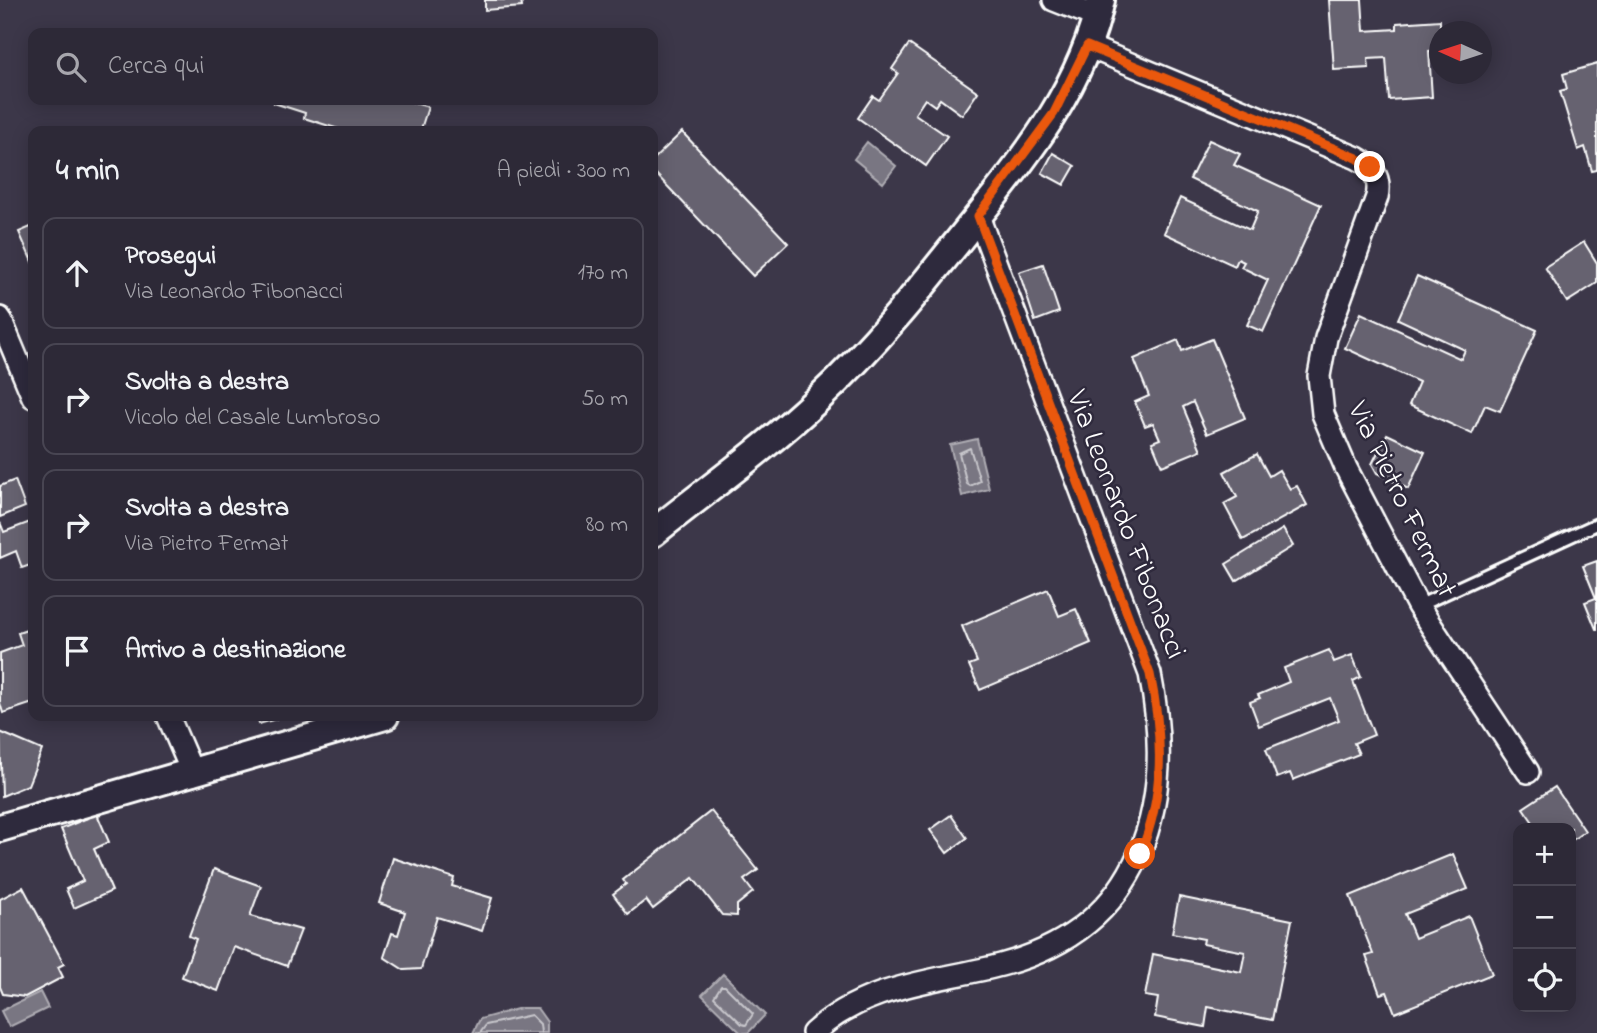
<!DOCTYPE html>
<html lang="it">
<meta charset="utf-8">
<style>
body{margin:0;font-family:"Indie Flower",sans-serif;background:#35313f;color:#f1f3f6}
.controls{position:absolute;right:21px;bottom:21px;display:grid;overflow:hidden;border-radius:14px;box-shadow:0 4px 18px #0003}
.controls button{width:63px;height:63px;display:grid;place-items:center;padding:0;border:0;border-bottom:2px solid #484552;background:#2d2937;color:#f1f3f6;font:35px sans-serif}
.compass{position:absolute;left:1429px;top:21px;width:63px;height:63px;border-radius:50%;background:#2d2937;box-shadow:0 4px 18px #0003;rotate:273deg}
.stop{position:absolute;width:21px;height:21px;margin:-16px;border:5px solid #ea580c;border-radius:50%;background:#fff}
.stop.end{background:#ea580c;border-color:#fff;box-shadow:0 2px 7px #0008}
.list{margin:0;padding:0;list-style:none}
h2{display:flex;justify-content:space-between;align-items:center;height:91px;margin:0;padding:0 28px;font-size:30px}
h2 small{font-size:23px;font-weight:400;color:#a7a6ad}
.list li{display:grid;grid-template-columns:46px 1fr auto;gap:21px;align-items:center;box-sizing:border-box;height:112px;margin:0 14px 14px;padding:0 14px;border:2px solid #484552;border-radius:14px}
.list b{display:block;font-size:26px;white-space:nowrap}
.list p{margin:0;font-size:23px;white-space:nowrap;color:#a7a6ad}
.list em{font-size:23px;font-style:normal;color:#a7a6ad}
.icon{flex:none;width:38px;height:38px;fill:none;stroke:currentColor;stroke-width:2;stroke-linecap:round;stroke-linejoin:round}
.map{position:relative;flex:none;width:1597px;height:1033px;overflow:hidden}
.search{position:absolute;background:#2d2937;box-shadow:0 4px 18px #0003;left:28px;top:28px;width:630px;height:77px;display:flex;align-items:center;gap:18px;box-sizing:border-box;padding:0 24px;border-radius:14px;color:#a7a6ad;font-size:26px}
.panel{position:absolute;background:#2d2937;box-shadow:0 4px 18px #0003;left:28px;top:126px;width:630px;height:595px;border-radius:14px}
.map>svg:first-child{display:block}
</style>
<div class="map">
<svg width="1597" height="1033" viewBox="0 0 1597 1033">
<rect width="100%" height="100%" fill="#3c3749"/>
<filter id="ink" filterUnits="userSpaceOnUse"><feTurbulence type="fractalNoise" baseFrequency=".0143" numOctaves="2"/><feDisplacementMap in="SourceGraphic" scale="14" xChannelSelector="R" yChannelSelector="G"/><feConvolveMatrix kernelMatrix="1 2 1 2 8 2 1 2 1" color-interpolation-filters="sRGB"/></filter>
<g filter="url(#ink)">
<!-- water -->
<g fill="#797682" stroke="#afadb4" stroke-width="2">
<polygon points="867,142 896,166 883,183 854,159"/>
<polygon points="977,439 989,489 962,496 950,445"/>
<polygon points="723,974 765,1015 748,1033 741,1033 702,995"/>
<polygon points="40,992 48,1008 9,1027 1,1011"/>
<polygon points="521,1008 537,1008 547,1022 547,1033 473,1033 480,1019"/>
</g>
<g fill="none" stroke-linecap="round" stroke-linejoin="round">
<!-- shore -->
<g stroke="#c9c8cd" stroke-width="2">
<polygon points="970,448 980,481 970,486 967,484 959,453"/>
<polygon points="721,986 725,986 753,1014 746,1025 742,1024 714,997"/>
<polyline points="480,1033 486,1025 531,1015 540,1024 541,1033"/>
</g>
</g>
<!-- building -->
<g fill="#666270" stroke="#fff" stroke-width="2">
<polygon points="485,0 521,0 522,7 485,10"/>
<polygon points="1329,0 1362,0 1364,31 1397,29 1397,23 1440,20 1440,50 1429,51 1432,97 1389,100 1386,58 1368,59 1369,68 1334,70"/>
<polygon points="909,44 978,92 962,115 940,99 935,106 925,99 915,114 947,136 926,166 858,118 873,96 879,100 898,73 892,69"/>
<polygon points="1597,64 1597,170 1592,171 1585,147 1578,150 1560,91 1567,89 1563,74"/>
<polygon points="275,100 405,100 428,107 421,129 429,131 345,131 304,118 305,113 274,103"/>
<polygon points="682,132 788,243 753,276 653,171 653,160"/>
<polygon points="1209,140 1240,154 1234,165 1321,205 1263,332 1247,325 1268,280 1241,267 1244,262 1238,259 1235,266 1164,233 1180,198 1250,230 1258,211 1190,179"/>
<polygon points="1053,153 1075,166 1064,185 1042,173"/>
<polygon points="33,226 33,264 19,232"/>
<polygon points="1584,242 1597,263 1597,283 1567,302 1545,267"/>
<polygon points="1043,264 1059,312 1035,321 1019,272"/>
<polygon points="1417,276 1537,330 1500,411 1485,405 1472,434 1409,405 1419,382 1345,348 1361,313 1461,359 1465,350 1398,319"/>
<polygon points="1212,339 1245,418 1207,434 1193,402 1183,407 1201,450 1162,466 1152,442 1160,439 1153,423 1145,426 1135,402 1149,396 1134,359 1178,340 1182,351"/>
<polygon points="1387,434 1425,452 1408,489 1377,473 1372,464"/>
<polygon points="1257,454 1269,476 1279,470 1290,489 1297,486 1307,505 1243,540 1224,504 1237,497 1224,472"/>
<polygon points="15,480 25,507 0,517 0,486"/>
<polygon points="33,521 33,564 22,568 16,551 0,558 0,522 4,532"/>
<polygon points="1283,529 1293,546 1236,581 1226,564"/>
<polygon points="1597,561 1597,629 1596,629 1585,602 1596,598 1583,566"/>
<polygon points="1048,589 1059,616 1076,609 1091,643 980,690 969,665 977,662 962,626"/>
<polygon points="33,628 33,703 3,713 0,703 0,653 22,645 18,633"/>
<polygon points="1329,650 1334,662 1352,655 1361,677 1353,681 1374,735 1354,743 1359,754 1293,780 1290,773 1277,778 1266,749 1339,720 1330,698 1259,726 1250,702 1260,698 1258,695 1289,682 1284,668"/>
<polygon points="257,716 275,716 276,719 259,724"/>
<polygon points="0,732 42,750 28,785 2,796"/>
<polygon points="1555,787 1585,831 1571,841 1571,828 1537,828 1523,808"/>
<polygon points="711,811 758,870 744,880 753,892 737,905 737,916 722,915 693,878 653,909 646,900 628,914 613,894 626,884 623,880"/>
<polygon points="97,814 109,842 94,849 112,891 74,908 66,889 83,881 61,829"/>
<polygon points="951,815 967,838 947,853 930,830"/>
<polygon points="1453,854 1468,889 1405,914 1415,938 1469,916 1492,974 1395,1013 1387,992 1380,994 1366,956 1373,954 1350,896"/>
<polygon points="393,858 454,878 452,886 492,898 482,931 437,917 421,969 404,970 384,957 392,933 398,935 405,912 379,903"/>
<polygon points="214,869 261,886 250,916 301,930 287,966 234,947 218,991 182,977 196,939 189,936"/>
<polygon points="23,887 64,964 58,967 63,977 25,997 3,994 0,987 0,899"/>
<polygon points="1179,897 1292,920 1272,1020 1208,1007 1205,1027 1155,1017 1158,998 1145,996 1153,954 1241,972 1245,952 1203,944 1204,939 1172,933"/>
</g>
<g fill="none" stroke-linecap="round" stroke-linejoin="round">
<defs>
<polyline id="service" points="1418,606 1597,524"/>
<g id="minor">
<polyline points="1054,0 1097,17"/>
<path d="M1087,46L1357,158C1374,167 1381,179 1377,197L1326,338L1319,376L1323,414L1346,468L1418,606L1528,772"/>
<polyline points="0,318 33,397"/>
<polyline points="168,716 193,774"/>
<path d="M813,1033C866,984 935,982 1001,965C1143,928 1176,805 1150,674L978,216"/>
</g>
<g id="tertiary">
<path d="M653,533C708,489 767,447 818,399C878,343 928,279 979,215C1031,151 1083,83 1101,0"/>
<polyline points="0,828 385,716"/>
</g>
</defs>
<!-- service casing -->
<use href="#service" stroke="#fff" stroke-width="16"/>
<!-- minor casing -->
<use href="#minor" stroke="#fff" stroke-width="26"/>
<!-- tertiary casing -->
<use href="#tertiary" stroke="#fff" stroke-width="32"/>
<!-- service -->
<use href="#service" stroke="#2f2a3d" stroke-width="10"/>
<!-- minor -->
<use href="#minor" stroke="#2f2a3d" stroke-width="21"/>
<!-- tertiary -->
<use href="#tertiary" stroke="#2f2a3d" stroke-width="26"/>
</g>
</g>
<g fill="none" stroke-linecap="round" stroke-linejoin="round" filter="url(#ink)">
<!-- route -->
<path stroke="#ea580c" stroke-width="9" d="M1140,854C1165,795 1163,736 1150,674L978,216L1054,113L1087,46L1357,158L1370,167"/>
</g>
<g text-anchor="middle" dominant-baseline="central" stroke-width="5" stroke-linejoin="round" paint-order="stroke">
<!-- street labels -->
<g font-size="30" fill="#fff" stroke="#2f2a3d">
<text transform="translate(1401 500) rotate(64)">Via Pietro Fermat</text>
<text transform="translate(1125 525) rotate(69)">Via Leonardo Fibonacci</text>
</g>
</g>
</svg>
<div class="controls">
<button>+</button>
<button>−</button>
<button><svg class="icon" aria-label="locate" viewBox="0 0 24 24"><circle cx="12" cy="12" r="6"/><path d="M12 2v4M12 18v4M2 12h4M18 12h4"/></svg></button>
</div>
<svg class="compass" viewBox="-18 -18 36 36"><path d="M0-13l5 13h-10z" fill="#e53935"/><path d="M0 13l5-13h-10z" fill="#a7a6ad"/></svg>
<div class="stop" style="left:1140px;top:854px"></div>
<div class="stop end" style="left:1370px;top:167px"></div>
<div class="search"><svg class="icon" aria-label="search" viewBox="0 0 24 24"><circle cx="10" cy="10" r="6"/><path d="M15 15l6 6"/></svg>Cerca qui</div>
<section class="panel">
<h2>4 min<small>A piedi · 300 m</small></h2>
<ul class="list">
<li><svg class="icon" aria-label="ahead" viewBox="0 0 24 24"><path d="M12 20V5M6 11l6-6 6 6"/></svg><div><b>Prosegui</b><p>Via Leonardo Fibonacci</p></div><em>170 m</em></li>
<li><svg class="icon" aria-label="right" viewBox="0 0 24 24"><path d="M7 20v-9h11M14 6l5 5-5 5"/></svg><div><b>Svolta a destra</b><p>Vicolo del Casale Lumbroso</p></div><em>50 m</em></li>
<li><svg class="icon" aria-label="right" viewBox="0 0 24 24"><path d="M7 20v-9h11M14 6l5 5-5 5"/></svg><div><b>Svolta a destra</b><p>Via Pietro Fermat</p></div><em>80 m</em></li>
<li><svg class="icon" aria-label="arrive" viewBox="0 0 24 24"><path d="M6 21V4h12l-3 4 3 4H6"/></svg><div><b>Arrivo a destinazione</b></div></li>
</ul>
</section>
</div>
